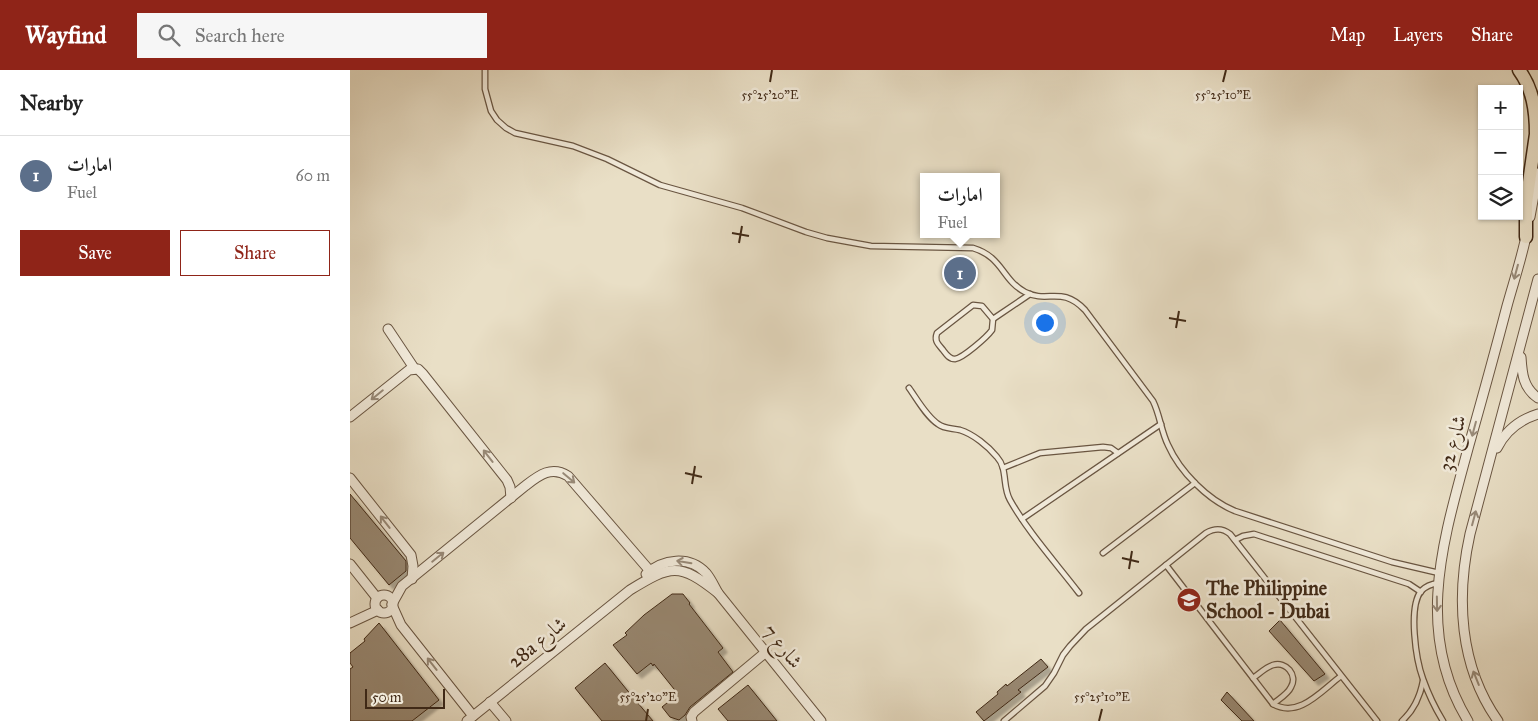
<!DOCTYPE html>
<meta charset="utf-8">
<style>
body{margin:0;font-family:"IM FELL Great Primer",Amiri,serif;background:#f6f6f6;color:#222}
.controls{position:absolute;right:15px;top:15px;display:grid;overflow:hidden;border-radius:0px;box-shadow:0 1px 4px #0004}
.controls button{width:45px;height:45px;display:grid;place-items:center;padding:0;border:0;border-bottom:1px solid #e0e0e0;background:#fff;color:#222;font:25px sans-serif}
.scale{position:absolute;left:15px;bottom:12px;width:80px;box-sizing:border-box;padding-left:5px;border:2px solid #402916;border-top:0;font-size:14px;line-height:18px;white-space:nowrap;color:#402916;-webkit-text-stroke:4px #f1eada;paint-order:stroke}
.you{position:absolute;left:694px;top:252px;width:18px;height:18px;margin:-12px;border:4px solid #fff;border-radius:50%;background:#1a73e8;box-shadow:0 0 0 8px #1a73e833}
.badge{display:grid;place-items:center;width:32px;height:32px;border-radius:50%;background:#8f2418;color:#fff;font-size:16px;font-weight:700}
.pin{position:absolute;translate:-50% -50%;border:2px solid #fff;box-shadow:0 1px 5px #0006}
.popup{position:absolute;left:570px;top:103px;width:80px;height:65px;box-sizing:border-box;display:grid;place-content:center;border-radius:0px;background:#fff;filter:drop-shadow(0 1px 4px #0005);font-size:16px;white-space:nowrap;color:#767676}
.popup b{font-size:19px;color:#222}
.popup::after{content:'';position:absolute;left:50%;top:100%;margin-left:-10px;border:10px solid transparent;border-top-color:#fff}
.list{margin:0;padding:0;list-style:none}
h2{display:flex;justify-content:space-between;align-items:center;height:65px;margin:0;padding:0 20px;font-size:21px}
h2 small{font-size:16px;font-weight:400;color:#767676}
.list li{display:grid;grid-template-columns:32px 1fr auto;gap:15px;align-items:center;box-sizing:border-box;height:80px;padding:0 20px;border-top:1px solid #e0e0e0}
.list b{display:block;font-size:19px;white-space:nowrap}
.list p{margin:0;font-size:16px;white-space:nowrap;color:#767676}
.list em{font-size:16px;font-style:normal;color:#767676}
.actions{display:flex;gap:10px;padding:15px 20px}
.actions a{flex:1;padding:11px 0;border:1px solid #8f2418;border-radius:0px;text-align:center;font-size:18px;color:#8f2418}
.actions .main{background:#8f2418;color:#fff}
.icon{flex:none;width:28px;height:28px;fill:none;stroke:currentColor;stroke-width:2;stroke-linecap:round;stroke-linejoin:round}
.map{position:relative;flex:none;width:1188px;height:651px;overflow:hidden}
header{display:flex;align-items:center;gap:30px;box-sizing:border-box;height:70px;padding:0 25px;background:#8f2418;color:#fff}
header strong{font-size:24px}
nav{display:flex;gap:28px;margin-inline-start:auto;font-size:18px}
.search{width:350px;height:45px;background:#f6f6f6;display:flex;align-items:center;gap:12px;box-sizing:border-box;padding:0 18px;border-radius:0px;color:#767676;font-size:19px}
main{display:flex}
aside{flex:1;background:#fff}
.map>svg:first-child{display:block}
</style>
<header>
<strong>Wayfind</strong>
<div class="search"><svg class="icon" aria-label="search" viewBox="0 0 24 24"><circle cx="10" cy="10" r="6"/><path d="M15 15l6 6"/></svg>Search here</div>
<nav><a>Map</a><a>Layers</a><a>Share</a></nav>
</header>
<main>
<aside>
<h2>Nearby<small></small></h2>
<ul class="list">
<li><span class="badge" style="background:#5c6f8a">1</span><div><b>امارات</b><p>Fuel</p></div><em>60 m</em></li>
</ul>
<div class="actions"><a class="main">Save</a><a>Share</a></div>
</aside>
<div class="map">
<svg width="1188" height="651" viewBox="0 0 1188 651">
<defs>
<filter id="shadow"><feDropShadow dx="4.5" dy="4.5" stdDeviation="1" flood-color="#0004"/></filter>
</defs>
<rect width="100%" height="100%" fill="#e9dfc6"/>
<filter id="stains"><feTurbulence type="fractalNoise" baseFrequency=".004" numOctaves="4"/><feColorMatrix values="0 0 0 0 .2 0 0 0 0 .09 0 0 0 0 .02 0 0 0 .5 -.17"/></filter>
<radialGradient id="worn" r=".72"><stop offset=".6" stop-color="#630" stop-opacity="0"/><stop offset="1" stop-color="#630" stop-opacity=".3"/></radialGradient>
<!-- building -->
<g fill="#988872" stroke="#402916" filter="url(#shadow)">
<polygon points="0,424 56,491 56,501 39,515 0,468"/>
<polygon points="322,524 333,524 340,533 339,534 373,578 368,582 383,602 340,637 335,645 329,650 320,647 312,637 328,624 304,594 303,596 301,593 287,604 263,575 277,565 275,563 294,545"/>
<polygon points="930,550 975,604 964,611 919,561"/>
<polygon points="29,553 89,630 62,651 0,651 0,599 3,597 0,593 0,583 15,571 14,569"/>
<polygon points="691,589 698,597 668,620 671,622 634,651 626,642 648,624 647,622 656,614 657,616"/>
<polygon points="255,593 277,620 303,651 252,651 225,618"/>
<polygon points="398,615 427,651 378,651 368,639"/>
<polygon points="877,622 904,651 892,651 871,630"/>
</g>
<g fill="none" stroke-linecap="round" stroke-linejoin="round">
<defs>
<g id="service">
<path d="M135,0V19L141,41L147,50L156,58L165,63L223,76L257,89L310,115L392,138L456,162L477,168L521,176L623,178C653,187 652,210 675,222C698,234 711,215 735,240L803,331C810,345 811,361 818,375C830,402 858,430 885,441L1042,492L1089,503"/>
<path d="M623,235L632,236L643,249L642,260C637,267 613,288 605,289C599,289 596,284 593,280C588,274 584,271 587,263Z"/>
<polyline points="643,249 680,224"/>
<path d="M559,318C567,329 576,346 588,354C594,359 602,358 610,360C623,364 638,376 647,387C658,399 652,416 660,430C678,462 706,493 729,523"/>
<polyline points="653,398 690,383 753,377 761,378 768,383"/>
<polyline points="672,449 811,354"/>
<polyline points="885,470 893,466 904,464 1059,514 1071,522"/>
<polyline points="753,483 845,413"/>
<path d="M816,495L923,634C949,649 972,620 991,606"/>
<path d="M1088,513C1081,514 1076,516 1071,521C1058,538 1066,590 1073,609C1078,623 1085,638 1093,651"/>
<path d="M903,608C909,604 916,597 923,595C936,591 948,605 941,617C938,624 929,629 923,634"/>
<path d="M654,651L695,616L704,603L713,585L720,576L736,559L856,463C865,458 872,458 880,464L1027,651"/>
<path d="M1052,651C1064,640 1070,627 1073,611"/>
</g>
<g id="minor">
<polyline points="1180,147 1188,103"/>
<polyline points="38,259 64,298"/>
<path d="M1171,287C1172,303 1173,318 1188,328"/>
<polyline points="0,347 59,300 68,299 73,304 157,410 160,417 161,428"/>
<path d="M1147,378C1156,360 1169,350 1188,344"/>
<polyline points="0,408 61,485 63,496 62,509"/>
<polyline points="0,494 27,528"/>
<path d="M296,504C313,489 339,485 356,503C361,509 364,516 368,523L471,651"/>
<circle cx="34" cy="534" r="9"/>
<path d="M42,534L52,516L175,416C188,406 201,395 218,406L300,501"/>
<polyline points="42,535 51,555 123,646"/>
<polyline points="0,553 28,540"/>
<polyline points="140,632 156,651"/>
<path d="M117,651L280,520C321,495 329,492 368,523"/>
<polyline points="342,651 341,647 344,642 416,582"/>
<path d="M1118,651C1063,561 1094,468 1119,375C1132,329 1145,282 1157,236C1164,211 1172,187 1177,162"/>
<path d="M1148,651C1109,596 1106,527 1120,464L1188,209"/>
</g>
<path id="primary" d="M1169,0C1183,19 1186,41 1186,64L1176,133V167"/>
</defs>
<!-- service casing -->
<use href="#service" stroke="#6a5642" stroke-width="7"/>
<!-- minor casing -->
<use href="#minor" stroke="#6a5642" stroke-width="11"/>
<!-- primary casing -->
<use href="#primary" stroke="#402916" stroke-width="15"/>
<!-- service -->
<use href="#service" stroke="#f1eada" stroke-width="4.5"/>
<!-- minor -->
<use href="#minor" stroke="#f1eada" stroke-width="9"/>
<!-- primary -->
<use href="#primary" stroke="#e9dfc6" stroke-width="12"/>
</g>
<!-- one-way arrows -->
<defs><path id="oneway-shaft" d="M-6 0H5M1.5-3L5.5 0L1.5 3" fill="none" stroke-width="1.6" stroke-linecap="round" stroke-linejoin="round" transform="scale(1.25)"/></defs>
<g stroke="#988a78">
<use href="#oneway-shaft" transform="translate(1166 202) rotate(105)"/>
<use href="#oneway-shaft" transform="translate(27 325) rotate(141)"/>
<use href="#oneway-shaft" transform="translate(1124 359) rotate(105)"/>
<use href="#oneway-shaft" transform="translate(138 386) rotate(-128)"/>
<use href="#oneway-shaft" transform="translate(219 408) rotate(40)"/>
<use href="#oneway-shaft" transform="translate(1124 448) rotate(-75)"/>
<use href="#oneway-shaft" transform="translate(35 452) rotate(-128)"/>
<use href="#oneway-shaft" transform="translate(88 487) rotate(-39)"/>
<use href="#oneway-shaft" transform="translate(334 492) rotate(-171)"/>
<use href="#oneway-shaft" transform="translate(1087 534) rotate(89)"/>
<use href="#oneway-shaft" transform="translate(82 594) rotate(-128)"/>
<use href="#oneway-shaft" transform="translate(1126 608) rotate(-112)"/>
</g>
<!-- ticks -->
<path fill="none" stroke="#402916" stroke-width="2" d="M420,12L422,0M873,12L876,0M382,163L399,166M389,173L392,156M819,248L836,251M826,258L829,241M335,403L352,407M342,414L345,396M772,488L789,492M779,499L782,481M296,651L298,639M749,651L752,639"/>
<!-- icons -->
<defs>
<symbol id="school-disc" viewBox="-11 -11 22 22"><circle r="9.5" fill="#8f2418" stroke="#f1eada"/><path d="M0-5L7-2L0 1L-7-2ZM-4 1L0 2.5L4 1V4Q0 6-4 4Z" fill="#fff"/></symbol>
</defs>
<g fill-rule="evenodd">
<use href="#school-disc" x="825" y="516" width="28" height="28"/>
</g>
<g text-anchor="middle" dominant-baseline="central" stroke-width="5" stroke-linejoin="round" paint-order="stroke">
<!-- street labels -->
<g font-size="20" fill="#402916" stroke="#f1eada">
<text transform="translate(1102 373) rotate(-75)">شارع 32</text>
<text transform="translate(187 572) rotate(-39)">28a شارع</text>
<text transform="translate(433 576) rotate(51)">شارع 7</text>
</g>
<!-- poi labels -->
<g font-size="20" font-weight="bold" fill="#402916" stroke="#f1eada" text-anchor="start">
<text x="856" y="518">The Philippine<tspan x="856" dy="23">School - Dubai</tspan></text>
</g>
</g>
<g font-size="12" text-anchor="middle" fill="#402916" stroke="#f1eada" stroke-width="5" stroke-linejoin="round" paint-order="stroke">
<text x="420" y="29">55°25'20"E</text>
<text x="873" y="29">55°25'10"E</text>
<text x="298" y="631">55°25'20"E</text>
<text x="752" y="631">55°25'10"E</text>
</g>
<rect width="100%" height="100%" filter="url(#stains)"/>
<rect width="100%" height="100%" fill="url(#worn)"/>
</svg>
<div class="controls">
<button>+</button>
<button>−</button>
<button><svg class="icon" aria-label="layers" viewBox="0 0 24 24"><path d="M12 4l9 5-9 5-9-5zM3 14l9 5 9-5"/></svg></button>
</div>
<div class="scale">50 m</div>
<div class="you"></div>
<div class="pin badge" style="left:610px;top:203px;background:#5c6f8a">1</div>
<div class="popup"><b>امارات</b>Fuel</div>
</div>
</main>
